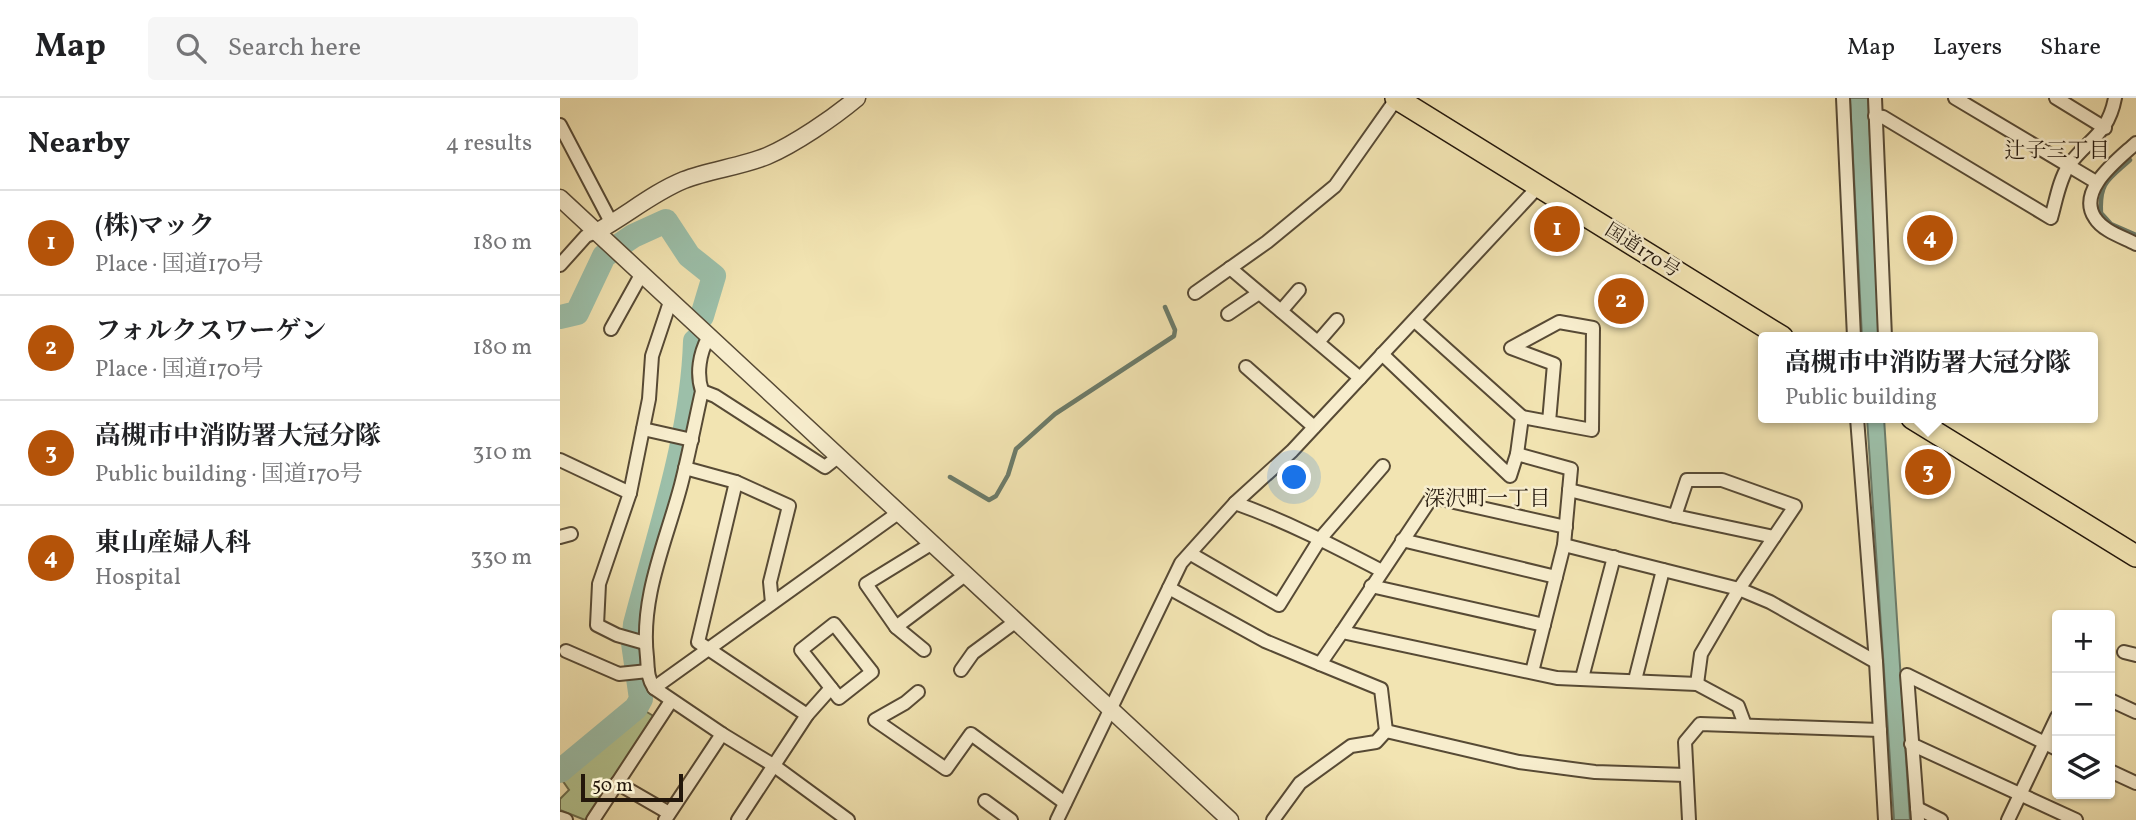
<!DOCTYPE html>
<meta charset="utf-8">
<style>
body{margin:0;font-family:Vollkorn,"Noto Serif JP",serif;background:#f6f6f6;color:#202124}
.controls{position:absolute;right:21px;bottom:21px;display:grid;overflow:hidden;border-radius:7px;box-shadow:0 2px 5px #0004}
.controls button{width:63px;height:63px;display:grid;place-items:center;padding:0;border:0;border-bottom:2px solid #e0e0e0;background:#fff;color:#202124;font:35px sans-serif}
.scale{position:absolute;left:21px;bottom:18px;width:102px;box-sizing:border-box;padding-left:7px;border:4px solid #23170b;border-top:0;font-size:19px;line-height:24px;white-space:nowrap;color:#23170b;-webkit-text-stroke:5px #f7edcd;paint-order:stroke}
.you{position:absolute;left:735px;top:380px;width:24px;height:24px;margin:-18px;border:5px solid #fff;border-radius:50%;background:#1a73e8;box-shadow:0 0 0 10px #1a73e833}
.badge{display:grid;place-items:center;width:46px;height:46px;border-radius:50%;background:#b45309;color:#fff;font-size:23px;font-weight:700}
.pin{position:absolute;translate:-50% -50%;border:4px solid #fff;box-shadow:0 2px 7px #0006}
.popup{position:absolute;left:1198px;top:234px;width:340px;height:91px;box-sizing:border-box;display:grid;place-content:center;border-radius:7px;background:#fff;filter:drop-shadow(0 2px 5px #0005);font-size:23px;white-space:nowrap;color:#757577}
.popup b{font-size:26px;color:#202124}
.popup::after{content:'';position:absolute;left:50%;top:100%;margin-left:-14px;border:14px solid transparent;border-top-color:#fff}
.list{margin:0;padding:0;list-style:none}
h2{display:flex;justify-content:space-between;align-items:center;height:91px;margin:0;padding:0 28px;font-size:30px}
h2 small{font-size:23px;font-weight:400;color:#757577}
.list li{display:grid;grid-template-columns:46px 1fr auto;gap:21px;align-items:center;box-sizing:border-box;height:105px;padding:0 28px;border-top:2px solid #e0e0e0}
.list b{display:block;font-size:26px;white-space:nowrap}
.list p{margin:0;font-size:23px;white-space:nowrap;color:#757577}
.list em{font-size:23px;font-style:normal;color:#757577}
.icon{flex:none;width:38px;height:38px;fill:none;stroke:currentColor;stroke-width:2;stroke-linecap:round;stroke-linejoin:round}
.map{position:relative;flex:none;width:1576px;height:722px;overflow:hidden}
header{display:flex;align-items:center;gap:42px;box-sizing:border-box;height:98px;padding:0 35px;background:#fff;border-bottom:2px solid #e0e0e0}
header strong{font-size:33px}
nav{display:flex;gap:38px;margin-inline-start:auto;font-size:24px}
.search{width:490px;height:63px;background:#f6f6f6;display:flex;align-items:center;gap:18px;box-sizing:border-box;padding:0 24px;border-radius:7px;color:#757577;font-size:26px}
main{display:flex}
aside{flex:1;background:#fff}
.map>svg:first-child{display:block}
</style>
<header>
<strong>Map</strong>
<div class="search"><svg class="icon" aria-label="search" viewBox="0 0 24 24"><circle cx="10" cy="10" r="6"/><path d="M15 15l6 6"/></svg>Search here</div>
<nav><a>Map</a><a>Layers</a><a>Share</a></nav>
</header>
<main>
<aside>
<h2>Nearby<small>4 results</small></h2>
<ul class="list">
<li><span class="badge">1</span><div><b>(株)マック</b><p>Place · 国道170号</p></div><em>180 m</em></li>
<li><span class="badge">2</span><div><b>フォルクスワーゲン</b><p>Place · 国道170号</p></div><em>180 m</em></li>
<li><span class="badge">3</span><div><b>高槻市中消防署大冠分隊</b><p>Public building · 国道170号</p></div><em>310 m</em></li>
<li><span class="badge">4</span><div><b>東山産婦人科</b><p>Hospital</p></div><em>330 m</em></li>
</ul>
</aside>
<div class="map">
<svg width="1576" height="722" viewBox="0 0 1576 722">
<rect width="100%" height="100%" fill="#f2e4b2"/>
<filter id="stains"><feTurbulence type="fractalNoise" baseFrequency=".00286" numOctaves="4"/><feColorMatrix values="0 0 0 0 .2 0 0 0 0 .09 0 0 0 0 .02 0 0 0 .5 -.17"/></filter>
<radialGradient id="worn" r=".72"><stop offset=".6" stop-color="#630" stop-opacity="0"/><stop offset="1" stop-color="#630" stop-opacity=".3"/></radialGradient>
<!-- green -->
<polygon fill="#b4c591" stroke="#6c6e4e" stroke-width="2" points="82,611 95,619 32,719 25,722 0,712 0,701 9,692 0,679"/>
<!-- water -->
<g fill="#9cbfa9" stroke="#6c7c6a" stroke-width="2">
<polygon points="1290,0 1308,0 1320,239 1302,239"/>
<polygon points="1307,320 1324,320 1350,722 1334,722"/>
</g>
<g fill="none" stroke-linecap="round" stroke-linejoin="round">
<!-- stream -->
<g stroke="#6c7c6a" stroke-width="4.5">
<path d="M1570,62C1549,81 1539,84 1541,115L1551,126L1576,137"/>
<polyline points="390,379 429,402 436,398 448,377 456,351 495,316 614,238 615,232 605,209"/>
</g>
<!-- river -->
<g stroke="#9cbfa9" stroke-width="24">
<polyline points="0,219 17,215 44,158 73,138 106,123 129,158 154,178 142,218"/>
<path d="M0,673L76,610L81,601L73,545L75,526C99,433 132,339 135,243"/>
</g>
<defs>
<g id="minor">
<polyline points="1283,0 1294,239"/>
<polyline points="1315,0 1325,239"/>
<polyline points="1395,0 1536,84"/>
<polyline points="1496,0 1545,30"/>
<path d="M1315,18L1323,19L1491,120C1496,103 1499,82 1509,67C1528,41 1548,37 1555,0"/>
<polyline points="0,27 52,126"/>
<path d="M1576,45C1559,61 1516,92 1535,120C1543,133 1563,139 1576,146"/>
<polyline points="0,167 26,138 36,134"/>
<polyline points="670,170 800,280"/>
<polyline points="635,195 707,144 775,88 837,0"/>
<polyline points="721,213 739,192"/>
<polyline points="668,216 699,195"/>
<polyline points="855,223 962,319 957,356"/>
<polyline points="51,231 81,177"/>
<polyline points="758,244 777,222"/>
<polyline points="822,256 950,378 957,356 1011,371 1004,447"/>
<polyline points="686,269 754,329"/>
<polyline points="142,293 155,298 265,369 279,358"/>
<polyline points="962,319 1032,332 1033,230 999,224 951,250 994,266 989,324"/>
<polyline points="1297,320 1316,564 1325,722"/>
<polyline points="83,331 132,342"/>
<polyline points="0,362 70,395"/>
<polyline points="125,370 176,384 229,408 210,484 212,505"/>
<polyline points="176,384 138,544 247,617"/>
<polyline points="1009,392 1115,418 1127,382 1162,382 1235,408 1179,491 1141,556 1137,586"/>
<path d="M675,405C726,423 774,448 822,473"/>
<polyline points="1115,418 1214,439"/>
<polyline points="0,439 11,436"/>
<polyline points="842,442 996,479"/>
<polyline points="371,446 306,486 336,529 405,477"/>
<polyline points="631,456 719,507 760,441 823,368"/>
<polyline points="811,488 984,527"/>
<polyline points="609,490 705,543 760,566 782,534 997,580 1137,586 1178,608 1185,627"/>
<polygon points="274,526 312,574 279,600 241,552"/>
<polyline points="336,529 364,552"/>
<polyline points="782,534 872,399 1006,429"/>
<polyline points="85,545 57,537 37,527 39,486 70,395 89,301 92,258 110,204"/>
<polyline points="6,553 59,576 88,573"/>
<polyline points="1564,554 1576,557"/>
<polyline points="760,566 821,591 826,633"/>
<polyline points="401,572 413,555 455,524"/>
<polyline points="972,574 1004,447 1179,491 1210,504 1316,564"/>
<polyline points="1022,580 1054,459"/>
<polyline points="1075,582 1103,472"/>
<path d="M94,590C87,579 88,571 87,559C80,499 106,444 121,387C129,356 135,324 142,293C136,275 140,255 148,240"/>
<polyline points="358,594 345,605 315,622 386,671 411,636 505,705"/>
<polyline points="1550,602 1576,614"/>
<polyline points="1351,646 1516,722"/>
<polyline points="1550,673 1576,685"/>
<polyline points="57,685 109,715"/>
<polyline points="425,703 451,722"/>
<polyline points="1357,710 1381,722"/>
<polyline points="0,720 6,722"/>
<polyline points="33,722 111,603"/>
<polyline points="105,722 162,636"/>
<polyline points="178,722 247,617 271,590"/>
<polyline points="288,722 213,667 162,636 94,590 338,415"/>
<polyline points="497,722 621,465 675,405 732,353 978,89"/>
<polyline points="713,722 740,685 791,648 816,644 826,633 959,664 1035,674 1126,677"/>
<polyline points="1129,722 1125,644 1140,626 1320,632"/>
<polyline points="1358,722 1347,577 1497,651"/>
<polyline points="1448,722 1497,619"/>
</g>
<g id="tertiary">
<polyline points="0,100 670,722"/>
<path d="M36,134C66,118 92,95 124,82C149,72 180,69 207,58C235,46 273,20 297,0"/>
</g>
<g id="trunk">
<polyline points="836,0 1222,239"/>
<polyline points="1352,320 1576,458"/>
</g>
</defs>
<!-- minor casing -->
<use href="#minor" stroke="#574a35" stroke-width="16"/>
<!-- tertiary casing -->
<use href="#tertiary" stroke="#574a35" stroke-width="19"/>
<!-- trunk casing -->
<use href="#trunk" stroke="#23170b" stroke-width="24"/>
<!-- minor -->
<use href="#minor" stroke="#f7edcd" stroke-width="12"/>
<!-- tertiary -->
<use href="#tertiary" stroke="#f7edcd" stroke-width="16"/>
<!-- trunk -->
<use href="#trunk" stroke="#f2e4b2" stroke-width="21"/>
</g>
<g text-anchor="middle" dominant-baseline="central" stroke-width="5" stroke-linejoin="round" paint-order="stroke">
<!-- street labels -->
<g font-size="19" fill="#23170b" stroke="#f7edcd">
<text transform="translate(1082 153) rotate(32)">国道170号</text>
</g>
<!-- neighbourhood labels -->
<g font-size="21" fill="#23170b" stroke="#f7edcd">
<text x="1497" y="53">辻子三丁目</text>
<text x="927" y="401">深沢町一丁目</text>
</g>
</g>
<rect width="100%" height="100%" filter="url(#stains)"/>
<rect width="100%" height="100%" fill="url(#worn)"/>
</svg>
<div class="controls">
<button>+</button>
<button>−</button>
<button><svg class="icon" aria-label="layers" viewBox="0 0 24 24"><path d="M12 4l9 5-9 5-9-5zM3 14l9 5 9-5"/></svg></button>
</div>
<div class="scale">50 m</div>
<div class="you"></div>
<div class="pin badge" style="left:997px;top:131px">1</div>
<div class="pin badge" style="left:1061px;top:203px">2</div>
<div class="pin badge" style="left:1368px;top:374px">3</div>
<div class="popup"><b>高槻市中消防署大冠分隊</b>Public building</div>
<div class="pin badge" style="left:1370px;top:140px">4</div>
</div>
</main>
